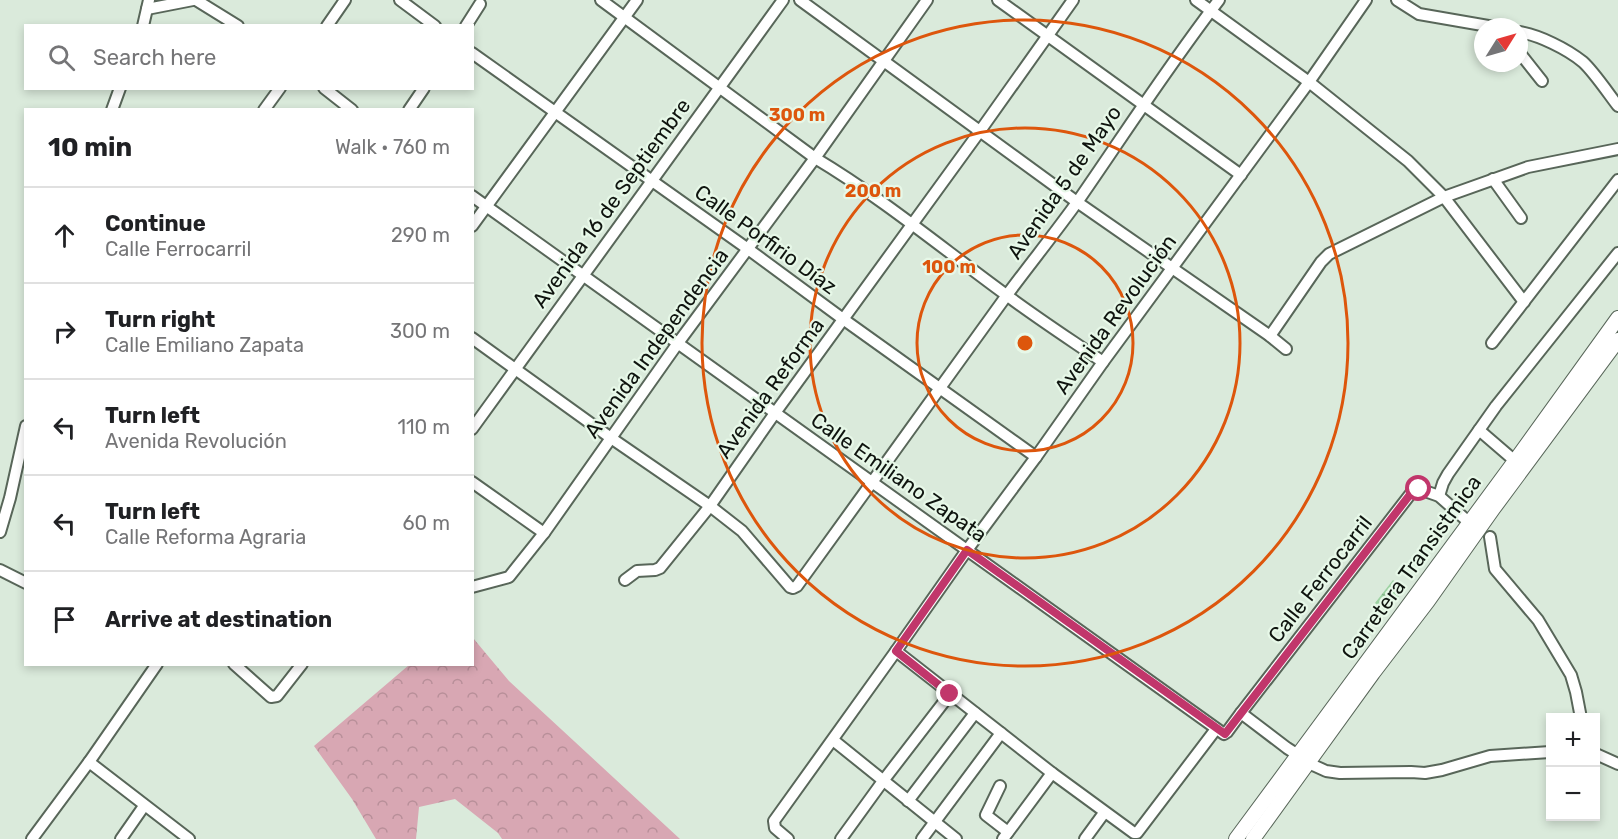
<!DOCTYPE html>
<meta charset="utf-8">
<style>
body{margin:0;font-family:Rubik,sans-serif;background:#f6f6f6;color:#202124}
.controls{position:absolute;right:18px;bottom:18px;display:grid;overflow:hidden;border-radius:0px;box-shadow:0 3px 9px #0003}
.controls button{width:54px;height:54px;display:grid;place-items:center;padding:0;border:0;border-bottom:2px solid #e0e0e0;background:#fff;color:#202124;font:30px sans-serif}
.compass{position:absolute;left:1474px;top:18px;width:54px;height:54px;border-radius:50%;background:#fff;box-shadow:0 3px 9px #0003;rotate:53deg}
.stop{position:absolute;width:18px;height:18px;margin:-14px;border:4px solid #c1366b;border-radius:50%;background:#fff}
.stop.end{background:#c1366b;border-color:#fff;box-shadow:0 2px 6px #0008}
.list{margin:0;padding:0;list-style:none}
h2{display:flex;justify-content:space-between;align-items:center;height:78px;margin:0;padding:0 24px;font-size:26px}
h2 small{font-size:20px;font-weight:400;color:#757577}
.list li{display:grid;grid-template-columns:39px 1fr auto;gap:18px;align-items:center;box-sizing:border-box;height:96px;padding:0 24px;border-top:2px solid #e0e0e0}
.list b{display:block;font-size:22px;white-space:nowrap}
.list p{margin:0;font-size:20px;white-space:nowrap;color:#757577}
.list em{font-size:20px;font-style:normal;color:#757577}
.icon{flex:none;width:33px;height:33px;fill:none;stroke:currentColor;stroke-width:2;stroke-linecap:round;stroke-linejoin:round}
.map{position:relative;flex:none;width:1618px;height:839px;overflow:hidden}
.search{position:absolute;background:#fff;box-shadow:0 3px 9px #0003;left:24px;top:24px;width:450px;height:66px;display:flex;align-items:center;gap:15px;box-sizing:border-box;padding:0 21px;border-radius:0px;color:#757577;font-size:22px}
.panel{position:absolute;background:#fff;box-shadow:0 3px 9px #0003;left:24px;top:108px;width:450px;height:558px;border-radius:0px}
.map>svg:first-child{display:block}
</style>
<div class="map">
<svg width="1618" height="839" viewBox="0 0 1618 839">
<defs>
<pattern id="forest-crowns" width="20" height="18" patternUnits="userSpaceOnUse" patternTransform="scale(1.5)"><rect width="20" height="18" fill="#d8a7b3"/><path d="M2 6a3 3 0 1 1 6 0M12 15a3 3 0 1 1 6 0" fill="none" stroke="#b88f99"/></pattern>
<pattern id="water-waves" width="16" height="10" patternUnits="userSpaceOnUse" patternTransform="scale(1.5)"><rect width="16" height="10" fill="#9dd2a2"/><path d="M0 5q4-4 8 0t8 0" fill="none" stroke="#86b38a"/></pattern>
</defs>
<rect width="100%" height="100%" fill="#daeadb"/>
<!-- forest -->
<polygon fill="url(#forest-crowns)" points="473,638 509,681 680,839 502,839 498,833 455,799 419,807 416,839 376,839 352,799 314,746 409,665 472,664"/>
<!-- water -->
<polygon fill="url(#water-waves)" points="1393,580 1404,589 1387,612 1375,603"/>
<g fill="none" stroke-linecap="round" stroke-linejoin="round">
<defs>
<g id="minor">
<polyline points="196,0 238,26"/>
<polyline points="400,0 435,26"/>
<path d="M601,0L815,158C882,198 942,248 1005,294C1037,318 1071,340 1103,362"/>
<polyline points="800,0 1077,202 1270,336 1286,349"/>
<polyline points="998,0 1241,175"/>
<polyline points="1196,0 1309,82 1408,161 1444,197 1524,302"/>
<polyline points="1397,0 1419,14 1494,27"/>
<polyline points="147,9 193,0"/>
<polyline points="143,26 149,0"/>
<polyline points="327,26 345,0"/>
<polyline points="466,26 480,4"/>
<path d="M1519,32C1539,35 1567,49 1583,62C1594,72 1608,93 1618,106"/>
<polyline points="1519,52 1542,81"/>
<polyline points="472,53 748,249 843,319 1036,457"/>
<polyline points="324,88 352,110"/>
<polyline points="112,110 120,88"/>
<polyline points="264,110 280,88"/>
<polyline points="409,110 424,88"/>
<polyline points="1493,179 1521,218"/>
<polyline points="472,196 1224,734 1227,732 1241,713 1287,748 1315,766 1326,771 1340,773 1411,772 1425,773 1442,770 1490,756 1550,752"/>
<polyline points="472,226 637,0"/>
<polyline points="1270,336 1321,262 1329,254 1444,197 1528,167 1618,149"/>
<path d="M472,338L611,438L710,506L742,531L790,587L793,588L797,586C867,489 937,393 1007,295C1030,264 1055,233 1078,201C1125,133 1169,65 1219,0"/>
<polyline points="1492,343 1618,180"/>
<polyline points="472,429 783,0"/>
<polyline points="1479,430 1515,461"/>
<polyline points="472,482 544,533"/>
<polyline points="1439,496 1443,483 1448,474 1496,406 1618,253"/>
<polyline points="0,532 10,498 26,426"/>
<polyline points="1490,537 1495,569 1538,620 1571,675 1576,692 1581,718"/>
<polyline points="0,570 26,583"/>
<polyline points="625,580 637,571 655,570 660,568 710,506 775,413 980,131 1073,0"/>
<polyline points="472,587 509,577 544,533 678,343 815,158 927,0"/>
<polyline points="896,651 1052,773 1134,833 1137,833 1216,729"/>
<polyline points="234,664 271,697 277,696 302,664"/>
<polyline points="1241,713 1412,492 1419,489 1439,496 1464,518"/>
<polyline points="833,740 956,839"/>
<polyline points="1596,754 1618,764"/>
<polyline points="89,762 189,839"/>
<polyline points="1000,786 986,815 1008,832"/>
<polyline points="908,801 975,713"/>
<polyline points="32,839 89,762 157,664"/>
<polyline points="121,839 144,806"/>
<polyline points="788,839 775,828 774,821 896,651 967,550 1036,457 1103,362 1309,82 1366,0"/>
<polyline points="841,839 883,781 950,694"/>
<polyline points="922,839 1001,733"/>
<polyline points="1003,839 1052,773"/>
<polyline points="1085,839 1104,813"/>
</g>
<g id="major">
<polyline points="1236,839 1515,461 1618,318"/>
<polyline points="1253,839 1373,673 1428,601 1493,509 1618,340"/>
</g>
</defs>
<!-- minor casing -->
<use href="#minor" stroke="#586659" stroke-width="14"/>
<!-- major casing -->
<use href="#major" stroke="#586659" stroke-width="16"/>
<!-- minor -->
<use href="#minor" stroke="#fff" stroke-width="10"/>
<!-- major -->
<use href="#major" stroke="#fff" stroke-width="14"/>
</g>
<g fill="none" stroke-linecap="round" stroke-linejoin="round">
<!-- route -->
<polyline stroke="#c1366b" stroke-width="8" points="950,694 896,651 967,550 1225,734 1412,492 1419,489"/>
</g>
<!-- distance rings -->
<g fill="none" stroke="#dd560c" stroke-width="3">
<circle cx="1025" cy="343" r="108"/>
<circle cx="1025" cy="343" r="215"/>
<circle cx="1025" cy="343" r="323"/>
</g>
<g text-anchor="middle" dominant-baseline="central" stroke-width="4.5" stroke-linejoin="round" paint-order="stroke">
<!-- street labels -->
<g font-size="21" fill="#0f140f" stroke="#e7f8e8">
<text transform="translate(1064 182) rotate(-55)">Avenida 5 de Mayo</text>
<text transform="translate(611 203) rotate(-54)">Avenida 16 de Septiembre</text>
<text transform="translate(766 239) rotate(36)">Calle Porfirio Díaz</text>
<text transform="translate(1115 314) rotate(-54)">Avenida Revolución</text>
<text transform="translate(656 343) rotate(-54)">Avenida Independencia</text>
<text transform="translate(770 388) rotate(-54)">Avenida Reforma</text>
<text transform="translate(899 477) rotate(35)">Calle Emiliano Zapata</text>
<text transform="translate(1411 567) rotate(-54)">Carretera Transistmica</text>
<text transform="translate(1320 579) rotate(-52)">Calle Ferrocarril</text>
</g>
</g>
<circle cx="1025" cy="343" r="9" fill="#dd560c" stroke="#e7f8e8" stroke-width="3"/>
<g font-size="18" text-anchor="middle" font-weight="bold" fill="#dd560c" stroke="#e7f8e8" stroke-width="4.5" stroke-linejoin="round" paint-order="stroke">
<text x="797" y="121">300 m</text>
<text x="873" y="197">200 m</text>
<text x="949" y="273">100 m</text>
</g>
</svg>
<div class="controls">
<button>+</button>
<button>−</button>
</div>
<svg class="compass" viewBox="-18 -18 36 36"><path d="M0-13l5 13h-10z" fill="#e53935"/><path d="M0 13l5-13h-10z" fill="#757577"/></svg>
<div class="stop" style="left:1419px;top:489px"></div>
<div class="stop end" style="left:950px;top:694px"></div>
<div class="search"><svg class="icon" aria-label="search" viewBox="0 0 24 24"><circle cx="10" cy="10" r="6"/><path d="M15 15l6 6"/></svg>Search here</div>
<section class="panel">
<h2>10 min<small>Walk · 760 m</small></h2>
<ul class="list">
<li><svg class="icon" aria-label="ahead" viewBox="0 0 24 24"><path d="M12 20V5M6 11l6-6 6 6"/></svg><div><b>Continue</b><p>Calle Ferrocarril</p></div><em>290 m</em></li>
<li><svg class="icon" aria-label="right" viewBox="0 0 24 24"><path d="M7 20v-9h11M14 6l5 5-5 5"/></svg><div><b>Turn right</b><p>Calle Emiliano Zapata</p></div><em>300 m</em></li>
<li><svg class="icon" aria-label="left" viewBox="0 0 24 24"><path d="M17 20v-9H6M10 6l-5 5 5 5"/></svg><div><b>Turn left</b><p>Avenida Revolución</p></div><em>110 m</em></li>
<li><svg class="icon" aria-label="left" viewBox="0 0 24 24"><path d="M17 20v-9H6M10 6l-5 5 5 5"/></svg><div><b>Turn left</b><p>Calle Reforma Agraria</p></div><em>60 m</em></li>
<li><svg class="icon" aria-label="arrive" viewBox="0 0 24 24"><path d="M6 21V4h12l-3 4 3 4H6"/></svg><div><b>Arrive at destination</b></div></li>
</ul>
</section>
</div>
